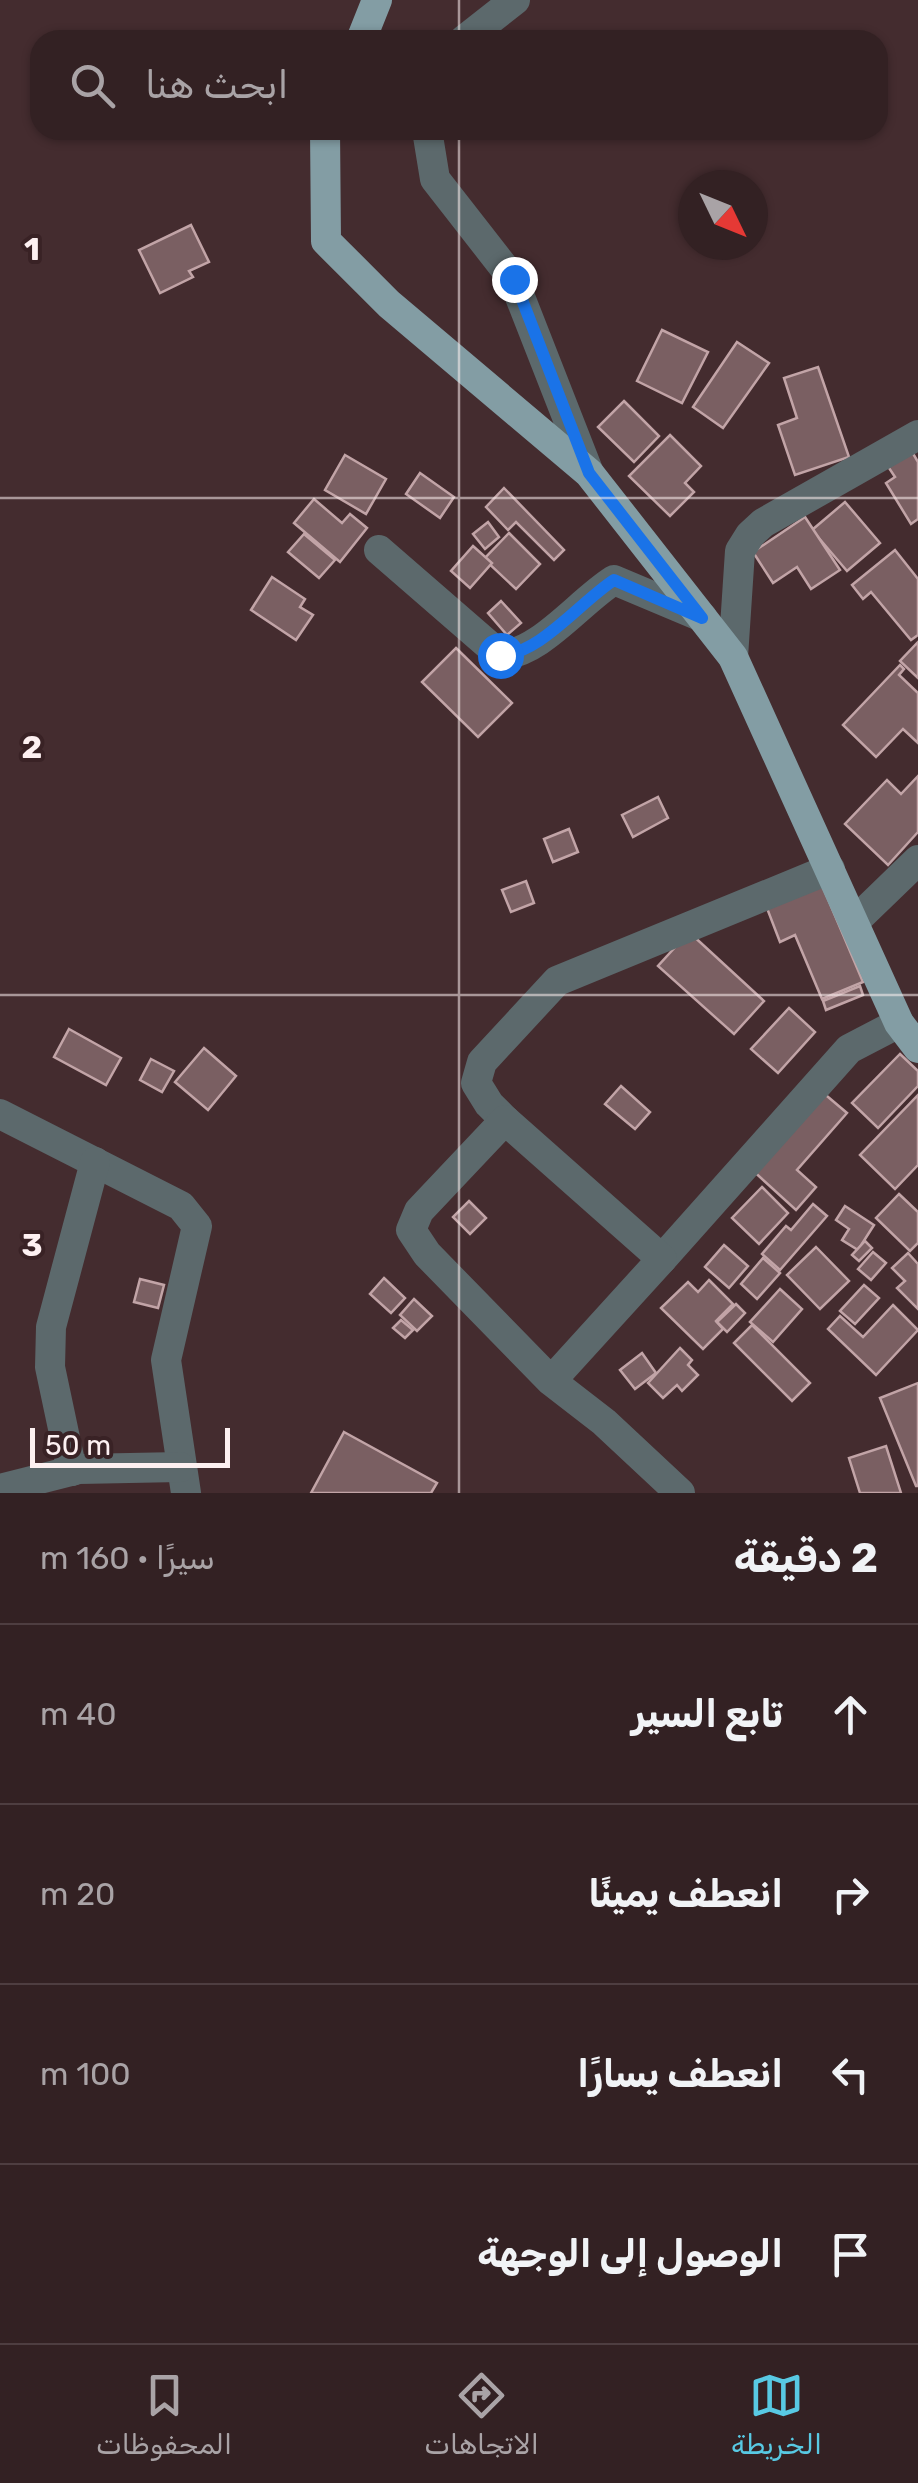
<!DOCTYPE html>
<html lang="ar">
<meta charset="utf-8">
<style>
body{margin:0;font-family:Rubik,Cairo,sans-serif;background:#3b292b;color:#f1f3f6;direction:rtl}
.compass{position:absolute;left:678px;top:170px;width:90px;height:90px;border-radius:50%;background:#332123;box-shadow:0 2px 8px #0004;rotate:133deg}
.scale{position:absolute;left:30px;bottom:25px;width:200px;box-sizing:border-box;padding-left:10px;border:5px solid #fdf0f1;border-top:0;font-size:28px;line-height:35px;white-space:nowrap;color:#fdf0f1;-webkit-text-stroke:8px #392225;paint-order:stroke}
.stop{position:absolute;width:30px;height:30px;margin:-22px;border:8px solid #1a73e8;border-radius:50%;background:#fff}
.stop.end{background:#1a73e8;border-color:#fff;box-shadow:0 2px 10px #0008}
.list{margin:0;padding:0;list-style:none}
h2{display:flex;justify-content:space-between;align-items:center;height:130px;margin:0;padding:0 40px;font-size:42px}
h2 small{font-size:32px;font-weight:400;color:#a9a3a6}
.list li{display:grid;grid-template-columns:65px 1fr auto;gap:30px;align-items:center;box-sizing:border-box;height:180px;padding:0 40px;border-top:2px solid #4e3e41}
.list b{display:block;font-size:38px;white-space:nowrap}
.list em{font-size:32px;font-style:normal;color:#a9a3a6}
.icon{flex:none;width:55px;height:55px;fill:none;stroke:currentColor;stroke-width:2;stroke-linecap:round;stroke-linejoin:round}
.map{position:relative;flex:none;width:918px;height:1493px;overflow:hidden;direction:ltr}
.search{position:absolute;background:#332123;box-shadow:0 2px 8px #0004;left:30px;right:30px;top:30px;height:110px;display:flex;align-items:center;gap:25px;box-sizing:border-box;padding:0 35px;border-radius:30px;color:#a9a3a6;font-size:38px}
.sheet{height:850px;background:#332123}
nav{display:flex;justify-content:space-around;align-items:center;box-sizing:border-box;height:140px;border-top:2px solid #4e3e41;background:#332123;font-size:28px;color:#a9a3a6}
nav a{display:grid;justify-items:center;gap:5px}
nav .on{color:#58c9e3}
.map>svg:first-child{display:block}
</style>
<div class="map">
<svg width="918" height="1493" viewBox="0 0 918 1493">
<rect width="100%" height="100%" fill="#442c2f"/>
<!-- building -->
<g fill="#7a5f62" stroke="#c2a4a7" stroke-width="2.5">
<polygon points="191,225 209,262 189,271 193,277 160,293 139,250"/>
<polygon points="662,330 708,352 682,403 637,381"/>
<polygon points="737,342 769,363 723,428 693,407"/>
<polygon points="818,367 849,457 795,475 778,425 797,418 784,378"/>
<polygon points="624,401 659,436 634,462 598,427"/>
<polygon points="670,435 701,466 685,483 694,492 670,516 629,476"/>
<polygon points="911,450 918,462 918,519 911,524 886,483 895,477 887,465"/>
<polygon points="345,455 386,479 366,514 325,490"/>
<polygon points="420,473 454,497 440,518 406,494"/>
<polygon points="504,488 564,550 554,560 516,522 508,530 486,507"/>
<polygon points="314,499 342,523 350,514 367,528 340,562 294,523"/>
<polygon points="845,502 880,543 847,571 812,530"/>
<polygon points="805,517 840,570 811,589 797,567 773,583 753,552"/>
<polygon points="488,522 499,537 485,549 473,534"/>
<polygon points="509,533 540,564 516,589 484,559"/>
<polygon points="304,534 335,560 319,578 288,552"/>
<polygon points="473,546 492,563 470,588 451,571"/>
<polygon points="895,550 918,579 918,635 911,640 871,592 863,599 852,585"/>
<polygon points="272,577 305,599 300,607 313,615 296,640 251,610"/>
<polygon points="501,601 521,623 507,635 488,613"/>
<polygon points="918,642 918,678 900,661"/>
<polygon points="456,648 512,703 478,737 422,682"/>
<polygon points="900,665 904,669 899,675 918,693 918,743 903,729 876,757 843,725"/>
<polygon points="918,776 918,832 888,865 845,824 887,780 901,794"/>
<polygon points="658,797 668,818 633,837 622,815"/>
<polygon points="569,829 578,852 553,862 544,839"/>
<polygon points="820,880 863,982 822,999 795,935 780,942 765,903"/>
<polygon points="526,881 534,903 511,912 502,890"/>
<polygon points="689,932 764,1001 734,1034 658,966"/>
<polygon points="860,986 863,995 826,1010 823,1001"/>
<polygon points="789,1008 815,1032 778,1073 751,1049"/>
<polygon points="69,1029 121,1058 106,1085 54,1057"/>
<polygon points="204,1048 236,1076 208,1110 175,1082"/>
<polygon points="900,1054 918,1071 918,1086 878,1128 852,1103"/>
<polygon points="151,1059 174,1071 162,1092 140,1080"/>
<polygon points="621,1086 650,1112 635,1129 605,1104"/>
<polygon points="821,1091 847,1113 797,1170 816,1187 796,1210 750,1168"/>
<polygon points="918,1095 918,1165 895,1189 860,1155"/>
<polygon points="762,1187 788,1213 759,1244 732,1218"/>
<polygon points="899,1194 918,1212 918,1243 910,1251 876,1218"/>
<polygon points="469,1201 486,1218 470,1234 453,1217"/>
<polygon points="813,1204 827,1216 780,1270 762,1254 786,1226 791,1230"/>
<polygon points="845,1206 874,1225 858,1250 842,1240 849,1229 836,1220"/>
<polygon points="865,1241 872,1248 859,1261 852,1255"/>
<polygon points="724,1245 748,1266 729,1288 705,1267"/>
<polygon points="816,1247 849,1281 820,1309 787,1275"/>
<polygon points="873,1252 886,1263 871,1280 858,1269"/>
<polygon points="908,1253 918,1264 918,1309 897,1288 905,1281 892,1268"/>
<polygon points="763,1258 780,1273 757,1299 741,1284"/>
<polygon points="384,1278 405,1298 391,1313 370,1294"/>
<polygon points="140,1279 164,1285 158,1308 134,1302"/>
<polygon points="709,1280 733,1304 716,1321 723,1329 703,1349 661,1308 688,1282 698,1292"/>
<polygon points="864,1285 879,1298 855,1324 840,1311"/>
<polygon points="780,1289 802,1309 773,1342 750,1322"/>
<polygon points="414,1299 432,1316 417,1331 400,1315"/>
<polygon points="736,1304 745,1313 727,1332 717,1322"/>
<polygon points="893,1305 918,1330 876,1375 828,1329 840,1316 863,1337"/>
<polygon points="401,1320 413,1330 405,1338 393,1328"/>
<polygon points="752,1325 810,1383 792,1401 734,1343"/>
<polygon points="680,1348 692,1360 688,1365 698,1375 682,1391 677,1385 663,1398 648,1383"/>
<polygon points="642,1353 656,1373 635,1389 620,1370"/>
<polygon points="918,1383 918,1486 916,1486 880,1398"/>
<polygon points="344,1432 437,1483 431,1493 311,1493"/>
<polygon points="886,1446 901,1493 860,1493 849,1458"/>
</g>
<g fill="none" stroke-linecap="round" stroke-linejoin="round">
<!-- minor -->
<g stroke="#5c696c" stroke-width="30">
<polyline points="464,40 515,0"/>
<polyline points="427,130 435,179 513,279 589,473"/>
<path d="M379,550L500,655C539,655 580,601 614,580L702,617"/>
<polyline points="733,657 740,551 750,535 763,523 918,435"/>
<polyline points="854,922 918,860"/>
<polyline points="0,1114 181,1206 197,1226 166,1360 186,1493"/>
<polyline points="505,1120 489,1104 476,1083 482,1062 557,981 830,869"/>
<polyline points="662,1259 849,1049 899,1023"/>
<polyline points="551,1381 662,1259 505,1120 419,1211 411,1230 427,1254 551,1381 604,1422 680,1493"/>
<polyline points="72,1471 50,1367 51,1327 95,1162"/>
<polyline points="0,1489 79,1469 180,1467"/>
</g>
<!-- major -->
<g stroke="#839da4" stroke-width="30">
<polyline points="361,40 377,0"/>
<polyline points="325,130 326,241 389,304 589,473 733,657 899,1023 918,1048"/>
</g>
</g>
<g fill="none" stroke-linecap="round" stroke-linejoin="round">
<!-- route -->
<path stroke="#1a73e8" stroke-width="12" d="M500,655C539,655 580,602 614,580L702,618L589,473L514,279"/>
</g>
<!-- grid -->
<path fill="none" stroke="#fdf0f1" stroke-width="2.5" stroke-opacity="0.55" d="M459,0V40M459,130V1493M0,498H918M0,995H918"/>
<g font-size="32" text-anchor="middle" font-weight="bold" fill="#fdf0f1" stroke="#392225" stroke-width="8" stroke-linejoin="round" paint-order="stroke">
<text x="32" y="260">1</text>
<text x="32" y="758">2</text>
<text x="32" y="1256">3</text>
</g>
</svg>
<svg class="compass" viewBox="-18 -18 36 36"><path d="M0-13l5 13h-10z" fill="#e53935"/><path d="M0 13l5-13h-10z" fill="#a9a3a6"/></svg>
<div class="scale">50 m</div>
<div class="stop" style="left:500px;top:655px"></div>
<div class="stop end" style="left:514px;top:279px"></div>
<div class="search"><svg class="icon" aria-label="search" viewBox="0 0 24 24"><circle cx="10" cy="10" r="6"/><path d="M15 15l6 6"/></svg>ابحث هنا</div>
</div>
<section class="sheet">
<h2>2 دقيقة<small>سيرًا · 160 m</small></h2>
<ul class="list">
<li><svg class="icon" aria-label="ahead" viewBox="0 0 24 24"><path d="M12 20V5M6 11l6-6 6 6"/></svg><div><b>تابع السير</b></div><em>40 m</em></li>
<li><svg class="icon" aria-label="right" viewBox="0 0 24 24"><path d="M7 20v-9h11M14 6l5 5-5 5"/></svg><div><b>انعطف يمينًا</b></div><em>20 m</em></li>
<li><svg class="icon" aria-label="left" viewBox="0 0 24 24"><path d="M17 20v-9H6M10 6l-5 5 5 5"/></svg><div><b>انعطف يسارًا</b></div><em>100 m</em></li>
<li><svg class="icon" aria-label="arrive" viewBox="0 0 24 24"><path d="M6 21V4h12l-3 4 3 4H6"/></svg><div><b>الوصول إلى الوجهة</b></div></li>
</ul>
</section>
<nav>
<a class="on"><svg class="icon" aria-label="map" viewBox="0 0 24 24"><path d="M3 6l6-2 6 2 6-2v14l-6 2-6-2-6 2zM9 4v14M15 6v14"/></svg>الخريطة</a>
<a><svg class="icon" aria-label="directions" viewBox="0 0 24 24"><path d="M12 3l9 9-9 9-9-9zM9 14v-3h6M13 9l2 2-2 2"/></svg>الاتجاهات</a>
<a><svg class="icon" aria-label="saved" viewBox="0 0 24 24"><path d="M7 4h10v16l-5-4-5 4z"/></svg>المحفوظات</a>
</nav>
